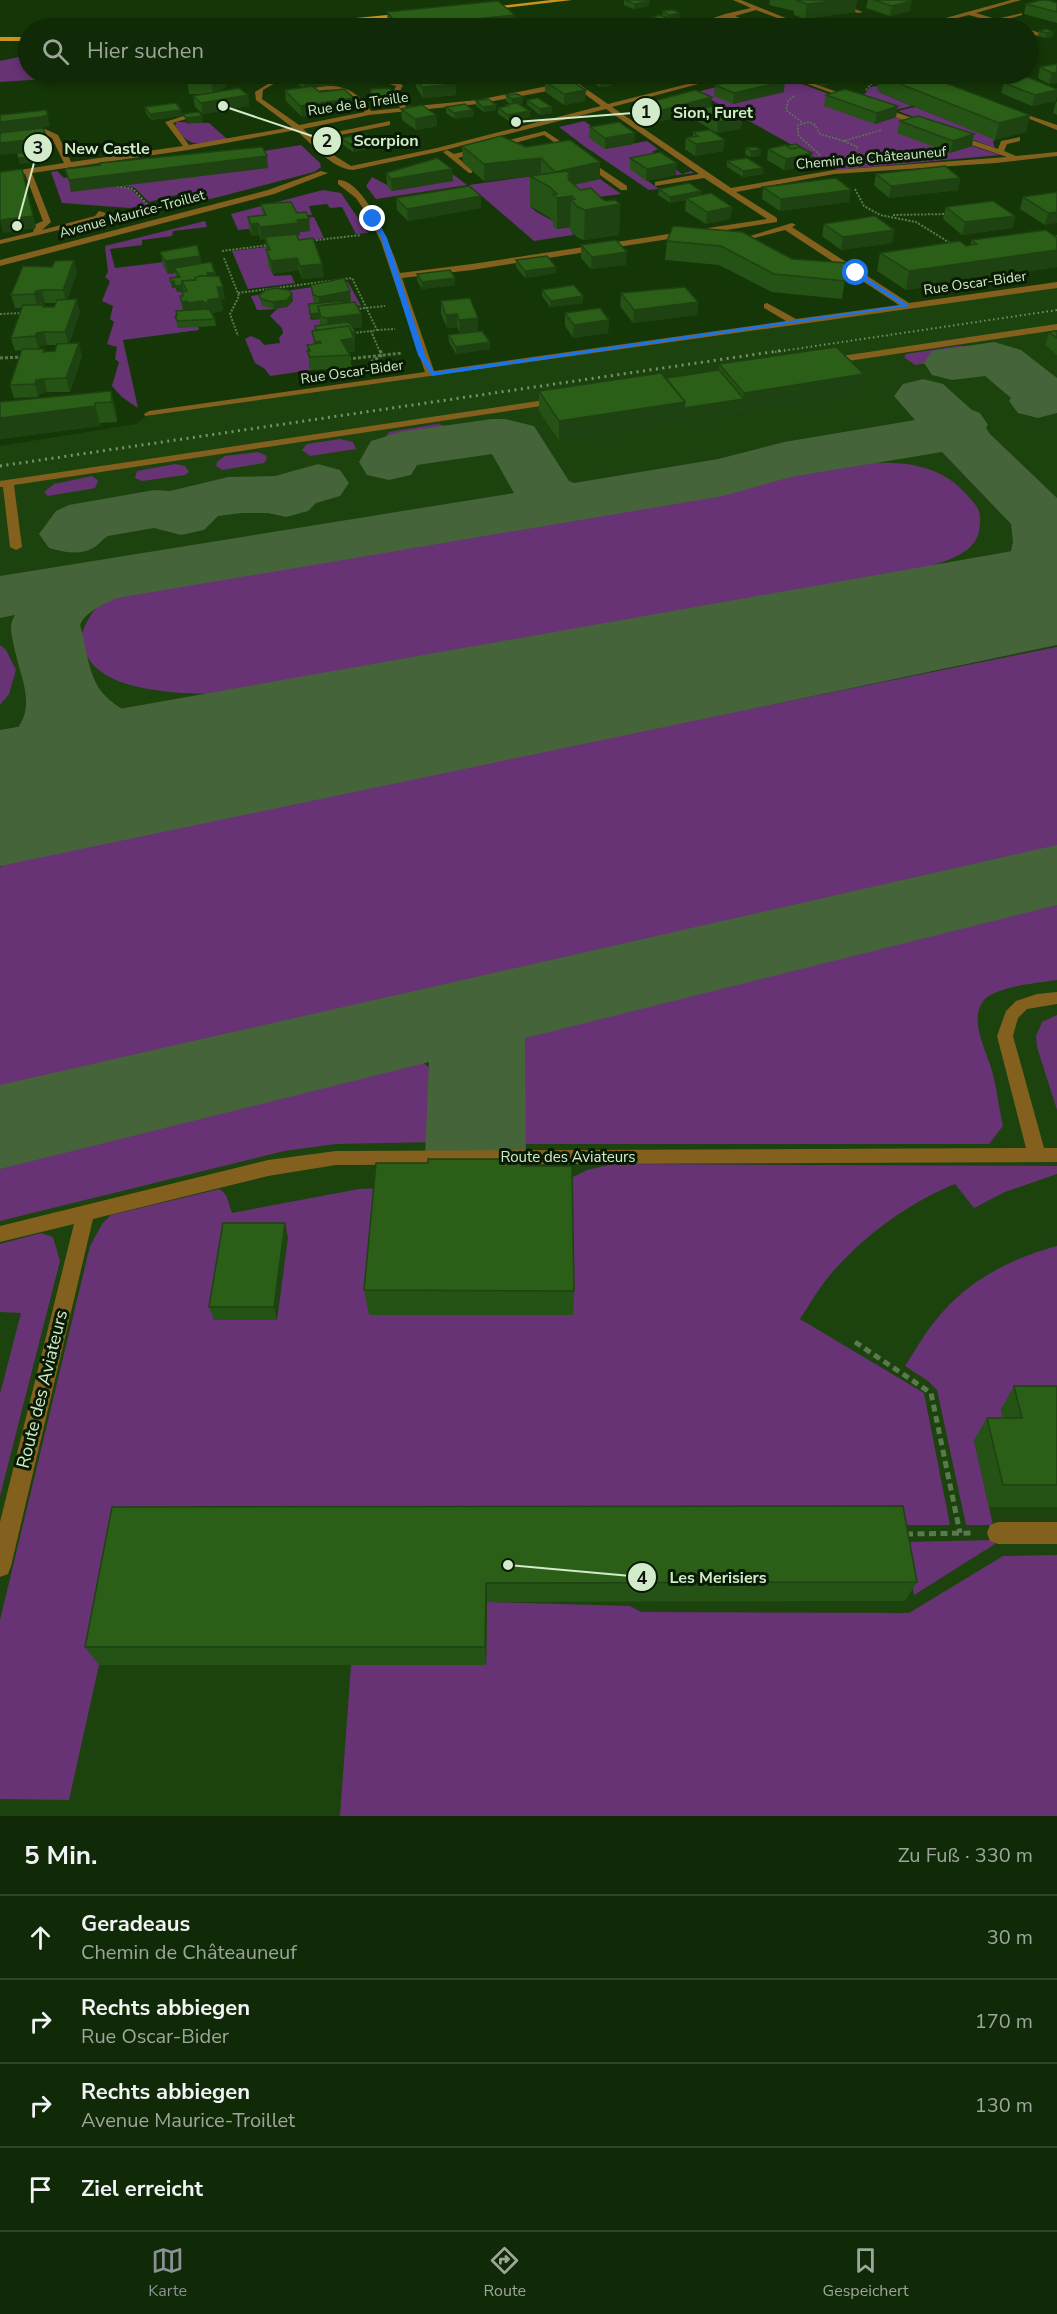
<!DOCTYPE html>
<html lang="de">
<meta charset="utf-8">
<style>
body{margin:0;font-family:"Nunito Sans",sans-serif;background:#1e3514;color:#f1f3f6}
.stop{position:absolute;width:18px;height:18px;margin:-14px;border:4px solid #1a73e8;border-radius:50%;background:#fff}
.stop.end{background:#1a73e8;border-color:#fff;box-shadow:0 2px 6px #0008}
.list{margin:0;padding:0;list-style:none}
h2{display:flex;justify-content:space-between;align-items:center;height:78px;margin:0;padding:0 24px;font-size:26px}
h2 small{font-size:20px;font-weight:400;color:#9ca69b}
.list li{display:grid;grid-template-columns:39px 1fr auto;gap:18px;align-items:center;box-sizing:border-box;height:84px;padding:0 24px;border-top:2px solid #304528}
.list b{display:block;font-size:22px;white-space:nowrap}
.list p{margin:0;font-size:20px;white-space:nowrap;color:#9ca69b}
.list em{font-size:20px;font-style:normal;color:#9ca69b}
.icon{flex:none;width:33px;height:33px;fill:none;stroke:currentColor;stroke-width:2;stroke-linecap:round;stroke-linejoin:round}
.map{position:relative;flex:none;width:1057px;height:1816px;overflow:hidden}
.search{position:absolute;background:#102906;box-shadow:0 3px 9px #0003;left:18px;right:18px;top:18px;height:66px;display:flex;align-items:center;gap:15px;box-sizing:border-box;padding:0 21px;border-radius:33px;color:#9ca69b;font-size:22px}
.sheet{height:414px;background:#102906}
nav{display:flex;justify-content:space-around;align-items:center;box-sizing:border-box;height:84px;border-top:2px solid #304528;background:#102906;font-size:16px;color:#9ca69b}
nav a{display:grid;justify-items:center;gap:3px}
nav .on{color:#8c9099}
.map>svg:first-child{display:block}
</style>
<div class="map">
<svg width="1057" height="1816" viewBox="0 0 1057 1816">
<rect width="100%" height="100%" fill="#153708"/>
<!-- built -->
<polygon fill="#1c420e" points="1057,285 1057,1816 0,1816 0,446 136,424 149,414"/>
<!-- green -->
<g fill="#673375">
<polygon points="28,55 28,74 123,74 0,82 0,61"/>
<polygon points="766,74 775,74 845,100 875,124 896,117 915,126 899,133 950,152 972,146 1000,155 837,170 697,92"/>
<polygon points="877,86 886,90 879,92 912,106 894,110 862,98 870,87"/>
<polygon points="915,107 995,139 993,142 995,148 898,111"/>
<polygon points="584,121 605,136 605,149 647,141 658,149 652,152 682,174 691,171 694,173 676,175 659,164 631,169 659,189 649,190 584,146 559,127"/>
<path d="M177,122L209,123L227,139C199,143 190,151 175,125Z"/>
<polygon points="301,145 320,163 321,167 314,172 203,201 188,192 149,202 135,188 121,185 265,154 264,151"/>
<polygon points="446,169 467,185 376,199 366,186 372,177 387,185 392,191"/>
<polygon points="57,171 64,178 109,171 115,186 131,189 156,213 143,205 130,208 62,203 51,172"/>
<path d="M541,175L555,189L600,179L621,194L530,206C537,215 548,216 556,224L553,225L557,229L571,227L573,235L534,241L469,185Z"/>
<polygon points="323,190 341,193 368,233 356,234 342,207 330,208 327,204 309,206 312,215 303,216 304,218 314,217 324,238 280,243 277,238 300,235 267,227 238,230 231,214"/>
<polygon points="205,221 207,227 173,231 172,236 142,240 142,245 110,249 115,268 181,260 163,265 168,274 180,272 176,275 175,288 189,291 190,304 177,323 178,328 198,326 199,330 123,340 138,408 122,397 112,386 119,362 115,359 117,347 107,344 114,322 110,319 113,306 102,301 110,281 105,277 108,272 105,246"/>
<polygon points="266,247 272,262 268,263 274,276 291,275 295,283 248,289 232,251"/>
<polygon points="348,282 361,306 312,303 314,308 310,317 311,320 320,319 322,330 309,365 311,370 270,376 265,369 255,363 245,339 251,336 260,340 264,345 280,343 279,338 283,333 282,328 270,316 277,309 257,310 251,296"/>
<polygon points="958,346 969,346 980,355 915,365 904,357 906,354"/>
<polygon points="438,424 446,426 449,432 447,436 388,444 383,441 389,432"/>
<polygon points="340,439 353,442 356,449 310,456 302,450 307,444"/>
<polygon points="258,452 265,455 267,458 264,463 222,470 216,466 217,462 225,456"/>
<path d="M872,463C909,461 944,467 968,496C975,504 980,508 980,519C980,528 979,538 972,545C960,559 932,565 914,571L255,693C213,694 117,699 90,661C86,655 83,647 80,640C91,602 109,596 144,585Z"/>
<polygon points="175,464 185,466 189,472 185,475 142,481 135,478 137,471"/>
<polygon points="92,476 98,481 95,488 90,489 48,496 44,492 54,484"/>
<polygon points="0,645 6,650 16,670 9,694 0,705"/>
<polygon points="1057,647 1057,856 17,1100 0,1098 0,867 14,857"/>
<path d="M1045,899H1057V980C1038,983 999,986 985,999C967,1019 987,1051 992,1071C997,1089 999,1108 1003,1126L989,1144H520L521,1044L528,1023Z"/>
<polygon points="1057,1015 1057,1110 1037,1047 1036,1036 1042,1022"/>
<polygon points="402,1054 415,1056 436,1073 434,1142 336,1144 284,1151 0,1221 0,1150"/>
<path d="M613,1164L1057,1166V1174L1005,1192L974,1208L955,1184C911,1202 870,1231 838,1266C823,1281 812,1301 800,1319L924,1393L950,1525L125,1528L99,1665L69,1800L0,1799V1620L90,1246L102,1224L111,1215L220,1189L226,1195L232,1213L359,1189L569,1179L587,1170Z"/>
<polygon points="41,1233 53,1237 60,1261 0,1496 0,1394 21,1313 0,1312 0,1244"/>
<path d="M1057,1246V1409H1001L1008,1440H974L993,1525H966L937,1390L928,1381L905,1366C915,1351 924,1334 936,1320C965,1282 1011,1258 1057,1246Z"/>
<polygon points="995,1540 995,1544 914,1595 904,1542"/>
<polygon points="1057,1555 1057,1816 340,1816 351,1665 486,1665 487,1602 630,1606 641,1612 909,1613 1003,1556"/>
</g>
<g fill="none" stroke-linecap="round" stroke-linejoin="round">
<!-- taxiway -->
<g fill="#456439" fill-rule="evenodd">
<polygon points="994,342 1021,350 1057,378 1057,413 1038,418 1018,413 1009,401 1011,398 985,376 952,380 932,375 924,363 932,351"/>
<path d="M923,379L943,384L972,410L980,413L988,425L986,428L990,434L1057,498V590L1035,609L1003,622L961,633L936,627L926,612L936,597L970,587L1000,571L1009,559L1013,542L1011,524L942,452L791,477L723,496L117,598C104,604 86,611 80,625C86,645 88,674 101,691C129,727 195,727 235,723C248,722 264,718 277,719C285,720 295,724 303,726L315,744L303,762C231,781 153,780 84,750C71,770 51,792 28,803C20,807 9,808 0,811V746C43,712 22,687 13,642C11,631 9,625 15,615L0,618V576L514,493L492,454L417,465L411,475L389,480L367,475L359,462L371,441L400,432L492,419H505L534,426L569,481L574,483L718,459L784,442L915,420L894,396L903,384Z"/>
<path d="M318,464L340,470L349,483L340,496L316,503L308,511L286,517L268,513H242L218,516L204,530L181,535L154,528L108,536C102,539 99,545 93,548C79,556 64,552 49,548L39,534L56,511L69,505L154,490L170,491L228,477L275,476Z"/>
<polygon points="1057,845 1057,905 525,1038 526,1178 511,1209 475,1222 439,1209 424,1178 429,1062 0,1169 0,1085"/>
</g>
<!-- runway -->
<polygon fill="#456439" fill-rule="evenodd" points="1057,543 1057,645 0,866 0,730"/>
<!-- path-far3 -->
<g stroke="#5a794f" stroke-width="1.5" stroke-dasharray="2 1.5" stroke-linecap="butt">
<polyline points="38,27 173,28"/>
<polyline points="862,80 872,83"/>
<polyline points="866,90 872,83 880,83"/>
<polyline points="794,96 788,101 786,110 803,123"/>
<polyline points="844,141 857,147 856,151"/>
<polyline points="820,155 798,135 798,125 809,122 815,125 820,134 844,141 881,130"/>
</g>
<!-- path-far2 -->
<g stroke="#5a794f" stroke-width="2" stroke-dasharray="2 1.5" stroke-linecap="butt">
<polyline points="117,186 133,189 148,205"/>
<polyline points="855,189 864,206 880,215 916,222 950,243 950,246"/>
<polyline points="893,215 948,214"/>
<polyline points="309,241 361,235"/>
<polyline points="222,251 269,245"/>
<polyline points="224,258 239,296 230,314 238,336"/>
<polyline points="238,293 352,278 377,330 371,331 380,352"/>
<polyline points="356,309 385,306"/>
<polyline points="0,314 23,313"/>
<polyline points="377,330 395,329"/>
<polyline points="353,333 371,331"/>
</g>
<!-- path-far1 -->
<g stroke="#5a794f" stroke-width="3" stroke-dasharray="3 2" stroke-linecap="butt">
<polyline points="0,358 23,357"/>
<polyline points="348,359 402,353"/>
<polyline points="371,362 382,355 380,350"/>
</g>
<!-- path -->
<g stroke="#5a794f" stroke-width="5" stroke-dasharray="7 4.5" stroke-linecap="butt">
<polyline points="855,1342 931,1393 960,1533"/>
<polyline points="906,1534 973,1533"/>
</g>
<!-- minor -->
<g fill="#84601f" fill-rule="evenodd">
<path d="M733,0H741L811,28H804L756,10L735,16L765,28C752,28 739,17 727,18C712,20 699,30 684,28L725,14L751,8Z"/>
<polygon points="820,0 829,0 863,12 858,13"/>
<polygon points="1011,0 1021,0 976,13 996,19 1022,13 1022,15 1002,21 1023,28 1015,28 969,15 917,28 909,28"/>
<polygon points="1028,29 1040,33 1041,34 1038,36 1028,33"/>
<path d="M284,74H291L263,90L262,99L299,125L365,112C344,82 328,89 297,95L294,93C300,89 309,89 317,87C342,83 356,90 371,111L400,108L393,93L396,86L386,83L388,80L403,85L399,93L406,107L478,100L572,81L631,74L628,76L579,84L608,104L727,74H736L612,107L731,188L834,170L1007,157L951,138L954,134L998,149L1001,141L1020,137V141L1007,144L1004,151L1016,156L1057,152V156L996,163L834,174L736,192L777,218V222L472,270L402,278L434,371L786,321L764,308V304L767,303L796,319L899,305L785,230L754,238L750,236L792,223L796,225L792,227L909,303L1057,282V288L145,416L144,414L149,411L425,372L381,242L369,217L356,198L338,184V180C365,179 393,251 400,273L472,264L767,219L704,178L655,186V182L699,174L606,109L437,152L353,170C332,169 311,143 296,130L188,150L32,173L51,222L42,230L95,216L99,211L106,213L101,220L0,244V240L33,232L36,224L43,221L25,174L0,177V173L64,163L52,138L41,133L0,138V134L45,129L58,135L71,162L183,146L165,122L187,115L189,118L173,123L189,145L292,127L256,100L255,92ZM574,86L601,106L437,148L351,166L335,156L316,140L390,125V121L312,137L303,129L369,115L478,104Z"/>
<polygon points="780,74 788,74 856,99 851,100"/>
<polygon points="448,80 548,80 551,82 548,84 446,83"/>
<polygon points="878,106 929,124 930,126 923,128 876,109"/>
<polygon points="1010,109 1057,125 1057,130 1010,111"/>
<polygon points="545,131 627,186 627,190 621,190 544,135 458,158 472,169 472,173 469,173 443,152 447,150 454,154"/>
<polygon points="321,171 328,173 274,194 0,266 0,260 268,190"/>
<polygon points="1057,324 1057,330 828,364 823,361 828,358"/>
<polygon points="558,398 563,401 561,403 14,485 22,547 16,550 10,547 3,487 0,487 0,481"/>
<polygon points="1057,992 1057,1004 1027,1009 1018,1018 1013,1036 1044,1148 1057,1148 1057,1162 336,1165 268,1176 93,1219 11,1566 8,1574 0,1577 0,1522 74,1224 0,1242 0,1226 268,1160 336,1151 1026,1148 997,1036 1006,1011 1016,1001 1037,994"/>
<polygon points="998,1522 1057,1522 1057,1544 998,1544 990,1541 987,1533 990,1525"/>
</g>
<!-- major -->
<g fill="#ce931d" fill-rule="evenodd">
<polygon points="551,0 572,0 486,10 483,8"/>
<polygon points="408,13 410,16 271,28 252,28"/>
<rect x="0" y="37" width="28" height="4"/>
</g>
<!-- rail-far1 -->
<polyline stroke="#75926a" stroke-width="2" stroke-dasharray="1.5 3" stroke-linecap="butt" points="775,352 1057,310"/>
<!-- rail -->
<polyline stroke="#75926a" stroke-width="3" stroke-dasharray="2 4.5" stroke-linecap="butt" points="0,466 785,350"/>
</g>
<!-- wall -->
<g fill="#255215" fill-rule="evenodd">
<polygon points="624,0 649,6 634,9 624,5"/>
<polygon points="770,0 857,0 855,12 805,19 794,15 794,11 769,5"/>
<polygon points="868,0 910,0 910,11 890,16 866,8"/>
<polygon points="1057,3 1057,23 1024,14 1026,4"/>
<polygon points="663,11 679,18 671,19 671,24 665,26 653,22 653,17 662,16"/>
<polygon points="387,12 515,15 515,28 389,28 388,27"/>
<polygon points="1039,31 1053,32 1052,37 1045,38 1038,36"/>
<polygon points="1057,64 1057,83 1049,84 1038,78 1040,67"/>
<polygon points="186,74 224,74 226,87 217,92 248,95 249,106 203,114 195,107 193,96 205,94 189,94"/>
<polygon points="295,74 353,74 353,81 314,88 320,92 355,109 302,117 286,101 285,90 302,87 296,83"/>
<polygon points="368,74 390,74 390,77 386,77 386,82 368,83"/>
<polygon points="418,74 418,76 423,76 423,74 448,74 448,75 455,84 456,95 423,98 416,87 416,81 410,81 410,83 394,83 393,77"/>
<polygon points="465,74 582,74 582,81 570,81 585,101 564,105 545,92 545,81 550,81 466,81"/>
<polygon points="653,74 692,74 664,79"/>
<polygon points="794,74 875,74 859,78 855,77 823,86"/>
<polygon points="605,75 625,81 612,83 611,86 600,87 593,83 594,78 605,76"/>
<polygon points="880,76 1030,115 1026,132 995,140 877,91"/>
<polygon points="1004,83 1057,89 1056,101 1032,106 1001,93"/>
<polygon points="715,85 784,92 733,104 714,96"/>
<polygon points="370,89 394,97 394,102 374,104 370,95"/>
<polygon points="506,95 523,97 523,103 518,104 530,117 509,121 498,114 498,108 505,107 505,105 510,104 506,101"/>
<polygon points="826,95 896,117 875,124 824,106"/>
<polygon points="527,100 552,113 540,115 527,105"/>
<polygon points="476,101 496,110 484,112 476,106"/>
<polygon points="1056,102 1057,102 1057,115 1053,113"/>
<polygon points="643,104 711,106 742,117 741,129 717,133 695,120 695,112 659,122 642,115"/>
<polygon points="145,107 182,116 151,120 146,113"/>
<polygon points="446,107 473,110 474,116 455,119 446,113"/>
<polygon points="401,109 436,115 437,126 416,130 402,120"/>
<polygon points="900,121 972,146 950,153 897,133"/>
<polygon points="590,127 634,144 605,149 589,138"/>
<polygon points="693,132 723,151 695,156 685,149 686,138 693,137"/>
<polygon points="341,138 377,141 377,147 353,152 342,144"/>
<polygon points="462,146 526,147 600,179 574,185 580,190 606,201 620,204 619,235 584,240 578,238 570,230 570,227 557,229 553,225 553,221 550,218 530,206 530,176 484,181 463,163"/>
<polygon points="746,148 760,156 750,157 745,154"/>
<polygon points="768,149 812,153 810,165 784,170 767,160"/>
<polygon points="630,158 676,175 646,181 630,169"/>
<polygon points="727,161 763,174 743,177 727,167"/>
<polygon points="452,169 453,181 392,191 387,185 386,173"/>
<polygon points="876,174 960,178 958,190 889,198 874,185"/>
<polygon points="763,187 849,202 780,211 762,199"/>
<polygon points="659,189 701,191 701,196 732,207 730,219 706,224 685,211 686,200 670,203 658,195"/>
<polygon points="1057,192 1045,225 1020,209 1023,197"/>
<polygon points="481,196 481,208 408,221 397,210 396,198"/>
<polygon points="261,204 297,213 309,219 310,231 300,232 300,235 297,236 324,277 302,279 299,270 272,274 268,263 265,239 261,240 259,235 252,236 249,229 248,217 263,215"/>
<polygon points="946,207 1015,216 1012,228 962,235 943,219"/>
<polygon points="824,224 894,230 892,243 841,250 822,236"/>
<polygon points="673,226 792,259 847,263 842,299 772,292 719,265 665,260 667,241"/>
<polygon points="1057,235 1057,267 906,290 877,271 880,253 966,246 970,245 972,240"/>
<polygon points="581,245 626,265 591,269 581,258"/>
<polygon points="160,252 200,256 201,264 215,273 225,300 221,300 223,311 212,313 215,319 216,326 178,328 175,316 177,316 176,311 183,311 180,296 183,296 182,292 177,292 175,288 172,288 170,278 177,277 175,273 168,274 163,264"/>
<path d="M74,260L77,273L67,300L80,312L69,343L82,356L70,392H47L40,394L38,397L14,398L10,385L22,350L15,351L11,338L23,308H15L11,295L52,267ZM45,303H56L54,307H45L38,305ZM47,345H57L55,351L45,352L39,349L40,346Z"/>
<polygon points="516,260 556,273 525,278 516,267"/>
<polygon points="417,274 455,285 422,289 417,280"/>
<polygon points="311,285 350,291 351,302 361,314 362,327 353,328 355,338 354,338 355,351 349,352 350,355 352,368 311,370 309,365 307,345 314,344 312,331 316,331 315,326 321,326 320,319 311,320 309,304 314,304"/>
<polygon points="542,290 583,303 550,307 542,296"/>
<polygon points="621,293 698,302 697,315 633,323 620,306"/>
<polygon points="292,294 293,301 287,307 274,309 262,306 259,295"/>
<polygon points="441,301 478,318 478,331 490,349 456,354 449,342 448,335 473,332 460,333 457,327 447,328 441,314"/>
<polygon points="565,313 609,320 608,333 573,338 565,326"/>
<polygon points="1057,331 1057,355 1045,345 1049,332"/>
<polygon points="719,364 864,374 861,394 559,441 539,411 539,391 666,378 719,370"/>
<polygon points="111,391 116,411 117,422 100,423 100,426 0,439 0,418"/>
<polygon points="522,1166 574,1291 573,1315 369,1315 364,1290"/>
<polygon points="288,1237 277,1320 214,1320 209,1307"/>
<polygon points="1014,1386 1057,1386 1057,1507 989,1507 974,1440 987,1418 1003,1418 1001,1409"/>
<polygon points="112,1507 917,1582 905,1601 487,1602 486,1665 99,1665 85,1647"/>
</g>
<!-- shaded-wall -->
<g fill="#1e4211">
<polygon points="841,0 857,0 855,12 805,19 807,4"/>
<polygon points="649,1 649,6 634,9 634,4"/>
<polygon points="912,1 910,11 890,16 892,6"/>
<polygon points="680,13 679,18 671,19 671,24 665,26 665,21 669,19 669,15"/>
<polygon points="515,15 515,28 400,28 400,27"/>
<polygon points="1053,32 1052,37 1045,38 1047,33"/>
<polygon points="1057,72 1057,83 1049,84 1052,73"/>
<polygon points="210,74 224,74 226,87 213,94"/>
<polygon points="332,74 353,74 353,81 305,89 304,78"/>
<polygon points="386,74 386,82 368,83 368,78"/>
<polygon points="664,74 692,74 664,79"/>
<polygon points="831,74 856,74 855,77 823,86 824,75"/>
<polygon points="860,74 875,74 859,78"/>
<polygon points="625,75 625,81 612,83 611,86 600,87 600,82 610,80 611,78"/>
<polygon points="785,81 784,92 733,104 734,93"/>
<polygon points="455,84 456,95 423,98 422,87"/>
<polygon points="586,90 585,101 564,105 564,94"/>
<polygon points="1057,90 1056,101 1032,106 1035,95"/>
<polygon points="248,95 249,106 203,114 201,103"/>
<polygon points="394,97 394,102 374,104 374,98"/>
<polygon points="523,97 523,103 512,105 512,99"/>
<polygon points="712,97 711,108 696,109 695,112 659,122 659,111"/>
<polygon points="354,98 355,109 302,117 300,106"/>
<polygon points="496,105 496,110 484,112 483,107"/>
<polygon points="898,106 896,117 875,124 877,113"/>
<polygon points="552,107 552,113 540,115 540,109"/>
<polygon points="181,110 182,116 151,120 150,114"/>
<polygon points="473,110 474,116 455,119 454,113"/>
<polygon points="530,111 530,117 509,121 508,115"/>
<polygon points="48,115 50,126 44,128 0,133 0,122"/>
<polygon points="436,115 437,126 416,130 415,119"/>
<polygon points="1030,115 1026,132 995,140 999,123"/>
<polygon points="202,116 203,122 187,124 186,118"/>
<polygon points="742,117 741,129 717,133 718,122"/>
<polygon points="635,133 634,144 605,149 605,138"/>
<polygon points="974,134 972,146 950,153 953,141"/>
<polygon points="47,138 49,149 0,155 0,143"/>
<polygon points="725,140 723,151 695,156 696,144"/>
<polygon points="377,141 377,147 353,152 353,146"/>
<polygon points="761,150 760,156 750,157 751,151"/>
<polygon points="812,153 810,165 784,170 786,159"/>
<polygon points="42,156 43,162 20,164 18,158"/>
<polygon points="267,156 268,168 71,192 69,180"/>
<polygon points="541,158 541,175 484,181 484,164"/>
<polygon points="600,162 600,179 571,185 572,201 571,200 570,227 557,229 557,198 555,189 555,172"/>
<polygon points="677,163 676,175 646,181 647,169"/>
<polygon points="763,168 763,174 743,177 743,171"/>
<polygon points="22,169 36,228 3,233 0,220"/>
<polygon points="452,169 453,181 392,191 391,179"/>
<polygon points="960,178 958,190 889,198 891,186"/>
<polygon points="851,190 849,202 780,211 781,199"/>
<polygon points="701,191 700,197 686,198 686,200 670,203 670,197"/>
<polygon points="481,196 481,208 408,221 407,209"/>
<polygon points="620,204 619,235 584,240 585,210"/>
<polygon points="732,207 730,219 706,224 707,212"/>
<polygon points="1057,212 1057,223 1045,225 1048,213"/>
<polygon points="1015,216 1012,228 962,235 965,222"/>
<polygon points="309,219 310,231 300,232 300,235 261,240 260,227"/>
<polygon points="258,223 259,235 252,236 251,224"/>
<polygon points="894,230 892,243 841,250 843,237"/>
<polygon points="1057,250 1057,267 906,290 909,271"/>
<polygon points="627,252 626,265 591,269 592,257"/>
<polygon points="200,256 202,268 174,268 175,273 168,274 165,261"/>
<polygon points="297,258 299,270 272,274 271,261"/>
<polygon points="74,260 77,273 66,302 63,290"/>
<polygon points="322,264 324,277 302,279 300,266"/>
<polygon points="556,267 556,273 525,278 525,271"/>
<polygon points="207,273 215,273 216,279 208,280"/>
<polygon points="455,278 455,285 422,289 422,282"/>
<polygon points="174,281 175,288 172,288 171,282"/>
<polygon points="182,285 184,292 177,292 175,286"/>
<polygon points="217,287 223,287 225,300 221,300 223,311 210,313 206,316 204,303"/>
<polygon points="42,290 45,303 39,304 37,307 34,294 36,291"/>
<polygon points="350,291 351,304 320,309 319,297"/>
<polygon points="292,294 293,301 287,307 274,309 273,302"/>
<polygon points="583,296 583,303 550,307 551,301"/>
<polygon points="77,299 80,312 69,345 65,332"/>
<polygon points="187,301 190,314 184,315 182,302"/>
<polygon points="203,301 205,314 190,316 188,303"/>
<polygon points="698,302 697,315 633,323 634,310"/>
<polygon points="319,313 320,319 311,320 310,314"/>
<polygon points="361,314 362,327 328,331 327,318"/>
<polygon points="457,314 457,327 447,328 446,315"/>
<polygon points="478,318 478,331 460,333 459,320"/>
<polygon points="609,320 608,333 573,338 574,325"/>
<polygon points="44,332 47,345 40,346 39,350 35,336 37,333"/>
<polygon points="355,332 355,351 316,355 315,342"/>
<polygon points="490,342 490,349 456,354 456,347"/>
<polygon points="79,343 82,356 70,392 66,378"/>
<polygon points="864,374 861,394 742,413 744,393"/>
<polygon points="44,379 47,392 40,394 38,397 35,384 36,380"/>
<polygon points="111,391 116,411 117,422 112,402"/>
<polygon points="744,399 742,413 559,441 559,421 685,402"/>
<polygon points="95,403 100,426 0,439 0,418"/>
<polygon points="285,1223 288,1237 277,1320 274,1307"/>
<polygon points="486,1583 487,1602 486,1665 485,1647"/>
</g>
<!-- building -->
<g fill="#2b5f18" stroke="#1e4211" stroke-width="1.5">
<polygon points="625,0 647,0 649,1 634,4"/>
<polygon points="795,0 841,0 807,4"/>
<polygon points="874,0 910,0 912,1 892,6"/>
<polygon points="1041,0 1048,0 1057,3 1057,12 1026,4"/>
<polygon points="498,1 515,15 400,27 387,12"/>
<polygon points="673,10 680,13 669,15 663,11"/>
<polygon points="659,15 671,19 665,21 653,17"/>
<polygon points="627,25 644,28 621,28"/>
<polygon points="1046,29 1053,32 1047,33 1039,31"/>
<polygon points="1057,64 1057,72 1052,73 1040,67"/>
<polygon points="297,74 332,74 304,78"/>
<polygon points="368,74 386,74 386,76 368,78"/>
<polygon points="394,74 417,74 417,75 410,75 410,78 393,77"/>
<rect x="423" y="74" width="24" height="1"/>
<polygon points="612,74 622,74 625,75 611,78 605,75"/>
<polygon points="766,74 785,81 734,93 715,85"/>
<polygon points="889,74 922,74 1030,115 999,123 880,76"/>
<polygon points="449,75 455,84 422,87 415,76"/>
<polygon points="605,76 612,80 600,82 594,78"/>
<polygon points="1027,77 1057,89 1057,90 1035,95 1004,83"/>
<polygon points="566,78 586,90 564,94 545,81"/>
<polygon points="312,86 320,92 344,89 354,98 300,106 285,90"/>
<polygon points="239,88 248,95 201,103 193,96"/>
<polygon points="390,88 394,97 374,98 370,89"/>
<polygon points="845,89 898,106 877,113 826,95"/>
<polygon points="695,90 712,97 659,111 643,104"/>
<polygon points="517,94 523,97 512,99 506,95"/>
<polygon points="538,98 552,107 540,109 527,100"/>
<polygon points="488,99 496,105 483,107 476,101"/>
<polygon points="176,103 181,110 150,114 145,107"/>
<polygon points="517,103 530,111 508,115 498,108 508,106 505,105"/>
<polygon points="465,104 473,110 454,113 446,107"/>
<polygon points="422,105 436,115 415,119 401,109"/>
<polygon points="720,105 742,117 718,122 696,109"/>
<polygon points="46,110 48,115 41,117 0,122 0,115"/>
<polygon points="199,112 202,116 186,118 183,114"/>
<polygon points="918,116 974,134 953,141 900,121"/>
<polygon points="619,122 635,133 605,138 590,127"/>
<polygon points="43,128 47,138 0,143 0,133"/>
<polygon points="710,130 725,140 696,144 686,138 698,136 693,132"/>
<polygon points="365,133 377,141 353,146 341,138"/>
<polygon points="501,136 526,147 570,140 600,162 555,172 541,158 484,164 462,146"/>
<polygon points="796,144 804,149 800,147 791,149 786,146"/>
<polygon points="785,145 791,149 800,147 812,153 786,159 768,149"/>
<polygon points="262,147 267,156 69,180 65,169 100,165 100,163"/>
<polygon points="756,147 761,150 751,151 746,148"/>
<polygon points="41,151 42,156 18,158 17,153"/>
<polygon points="660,152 677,163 647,169 630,158"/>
<polygon points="437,158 452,169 391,179 386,173"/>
<polygon points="747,158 763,168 743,171 727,161"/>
<polygon points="945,166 960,178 891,186 876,174"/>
<polygon points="22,169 33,216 0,220 0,172"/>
<polygon points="567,171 571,176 568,176 571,178 568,179 580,190 591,188 602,199 606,201 615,200 620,204 585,210 578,207 571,200 575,199 572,196 557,198 553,194 557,194 550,187 530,176"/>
<polygon points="836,178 851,190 781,199 763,187"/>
<polygon points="689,183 701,191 670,197 659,189"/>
<polygon points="469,186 481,196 407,209 396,198"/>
<polygon points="1057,192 1057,212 1048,213 1023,197"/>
<polygon points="711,193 732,207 707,212 686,198"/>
<polygon points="993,201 1015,216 965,222 946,207"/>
<polygon points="291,202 297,213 306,212 309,219 297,220 299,223 260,227 258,223 251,224 248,217 266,215 261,204"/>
<polygon points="875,216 894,230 843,237 824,224"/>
<polygon points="673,226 742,232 792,259 847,263 845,281 774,274 721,246 667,241"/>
<polygon points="1046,230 1057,238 1057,250 909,271 880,253 960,241 966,246 977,244 972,240"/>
<polygon points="296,234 299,240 313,238 322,264 300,266 297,258 271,261 266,250 270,250 265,237"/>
<polygon points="616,240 627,252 592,257 581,245"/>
<polygon points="197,245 200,256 165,261 160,252"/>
<polygon points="547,256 556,267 525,271 516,260"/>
<polygon points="74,260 63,290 42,290 36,291 34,294 11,295 23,266 52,267 55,261"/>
<polygon points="211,262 215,273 207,273 208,276 200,276 195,278 196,280 182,281 182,285 175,286 174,281 171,282 170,278 180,277 174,268"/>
<polygon points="450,270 455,278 422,282 417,274"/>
<polygon points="200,276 219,276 223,287 217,287 220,298 208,300 208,302 204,303 203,301 188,303 187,301 182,302 180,296 183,296 182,292 187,291 182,281 196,280 195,278"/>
<polygon points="344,278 350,291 319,297 313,295 311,285"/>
<polygon points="574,285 583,296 551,301 542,290"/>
<polygon points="685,287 698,302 634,310 621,293"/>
<polygon points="276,288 289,290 292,294 287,300 273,302 261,299 259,295 266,290"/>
<polygon points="470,298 478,318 459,320 457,314 446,315 441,301"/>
<polygon points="77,299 65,332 44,332 37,333 35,336 11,338 23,305 44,305 43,307 54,307 57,300"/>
<polygon points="343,301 344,303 318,306 319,313 310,314 309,304"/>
<polygon points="355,302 361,314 327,318 321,317 318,306"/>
<polygon points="600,308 609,320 574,325 565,313"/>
<polygon points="209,309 215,319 177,321 175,316 177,316 176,311"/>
<polygon points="347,322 351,324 355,332 351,332 349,326 316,331 315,326"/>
<polygon points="349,326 354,338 341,340 350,355 310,357 307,351 310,351 307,345 321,343 320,341 315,342 312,331"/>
<polygon points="482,331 490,342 456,347 448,335"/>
<polygon points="1057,331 1057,338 1049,332"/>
<polygon points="79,343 66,378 44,379 36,380 35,384 10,385 22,349 44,349 43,352 55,351 57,344"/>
<polygon points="836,347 864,374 744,393 719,364"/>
<polygon points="719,370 744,399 684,408 685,402 666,378"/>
<polygon points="661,373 685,402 559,421 539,391"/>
<polygon points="111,391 112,402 95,403 95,406 0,418 0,402"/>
<polygon points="428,1159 522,1159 522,1166 572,1166 574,1291 364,1290 376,1163 428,1163"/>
<polygon points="223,1223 285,1223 274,1307 209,1307"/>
<polygon points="1014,1386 1057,1386 1057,1485 1003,1485 987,1418 1022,1418"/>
<polygon points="903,1506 917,1582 486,1583 485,1647 85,1647 112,1507"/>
</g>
<!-- route -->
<polygon fill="#1a73e8" points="375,217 387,238 425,355 434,372 902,305 854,274 856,271 910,306 432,376 418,355 381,238 371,219"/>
<g text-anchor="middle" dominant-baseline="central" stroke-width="6" stroke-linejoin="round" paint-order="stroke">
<!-- far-street labels -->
<g font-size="14" fill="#d2ebca" stroke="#091b04">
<text transform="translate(358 104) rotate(-8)">Rue de la Treille</text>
<text transform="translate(871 158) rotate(-5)">Chemin de Châteauneuf</text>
<text transform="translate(132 214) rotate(-15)">Avenue Maurice-Troillet</text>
<text transform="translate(975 283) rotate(-8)">Rue Oscar-Bider</text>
<text transform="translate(352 372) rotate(-8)">Rue Oscar-Bider</text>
</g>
<!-- street labels -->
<g font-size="15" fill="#d2ebca" stroke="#091b04">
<text x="568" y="1157">Route des Aviateurs</text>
</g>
<!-- near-street labels -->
<g font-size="18" fill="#d2ebca" stroke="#091b04">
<text transform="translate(42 1389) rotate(-76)">Route des Aviateurs</text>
</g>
</g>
<!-- callouts -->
<path fill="none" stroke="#d2ebca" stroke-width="2" d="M516 122L646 112M223 106L327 141M17 226L38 148M508 1565L642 1577"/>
<g fill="#d2ebca" stroke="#091b04" stroke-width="2">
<circle cx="516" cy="122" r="6"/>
<circle cx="223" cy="106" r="6"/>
<circle cx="17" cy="226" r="6"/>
<circle cx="508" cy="1565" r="6"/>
<circle cx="646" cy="112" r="15"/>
<circle cx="327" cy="141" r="15"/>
<circle cx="38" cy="148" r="15"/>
<circle cx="642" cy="1577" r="15"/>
</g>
<g font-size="18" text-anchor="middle" font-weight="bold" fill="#111">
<text x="646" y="118">1</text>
<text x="327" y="147">2</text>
<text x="38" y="154">3</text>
<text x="642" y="1584">4</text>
</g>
<g font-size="16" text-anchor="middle" font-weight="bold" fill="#d2ebca" stroke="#091b04" stroke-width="6" stroke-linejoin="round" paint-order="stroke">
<text x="713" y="118">Sion, Furet</text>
<text x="386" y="146">Scorpion</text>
<text x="107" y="154">New Castle</text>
<text x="718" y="1583">Les Merisiers</text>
</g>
</svg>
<div class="stop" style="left:856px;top:273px"></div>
<div class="stop end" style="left:373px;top:219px"></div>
<div class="search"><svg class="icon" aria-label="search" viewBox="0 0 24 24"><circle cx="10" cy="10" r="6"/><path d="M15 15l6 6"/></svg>Hier suchen</div>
</div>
<section class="sheet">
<h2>5 Min.<small>Zu Fuß · 330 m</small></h2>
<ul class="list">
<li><svg class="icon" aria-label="ahead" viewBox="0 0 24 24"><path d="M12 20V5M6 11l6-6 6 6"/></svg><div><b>Geradeaus</b><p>Chemin de Châteauneuf</p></div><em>30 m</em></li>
<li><svg class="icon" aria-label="right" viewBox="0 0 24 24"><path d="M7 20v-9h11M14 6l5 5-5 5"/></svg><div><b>Rechts abbiegen</b><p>Rue Oscar-Bider</p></div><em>170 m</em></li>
<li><svg class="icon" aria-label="right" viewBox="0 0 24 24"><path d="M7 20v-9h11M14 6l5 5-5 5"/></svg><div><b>Rechts abbiegen</b><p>Avenue Maurice-Troillet</p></div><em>130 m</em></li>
<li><svg class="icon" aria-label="arrive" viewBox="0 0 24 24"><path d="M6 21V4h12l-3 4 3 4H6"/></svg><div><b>Ziel erreicht</b></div></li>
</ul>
</section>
<nav>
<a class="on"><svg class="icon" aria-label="map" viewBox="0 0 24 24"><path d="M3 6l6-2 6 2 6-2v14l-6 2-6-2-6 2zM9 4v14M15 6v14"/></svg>Karte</a>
<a><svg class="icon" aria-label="directions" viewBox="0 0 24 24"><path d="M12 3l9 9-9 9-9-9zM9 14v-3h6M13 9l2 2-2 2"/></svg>Route</a>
<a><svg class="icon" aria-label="saved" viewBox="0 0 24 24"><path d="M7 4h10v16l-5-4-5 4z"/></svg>Gespeichert</a>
</nav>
